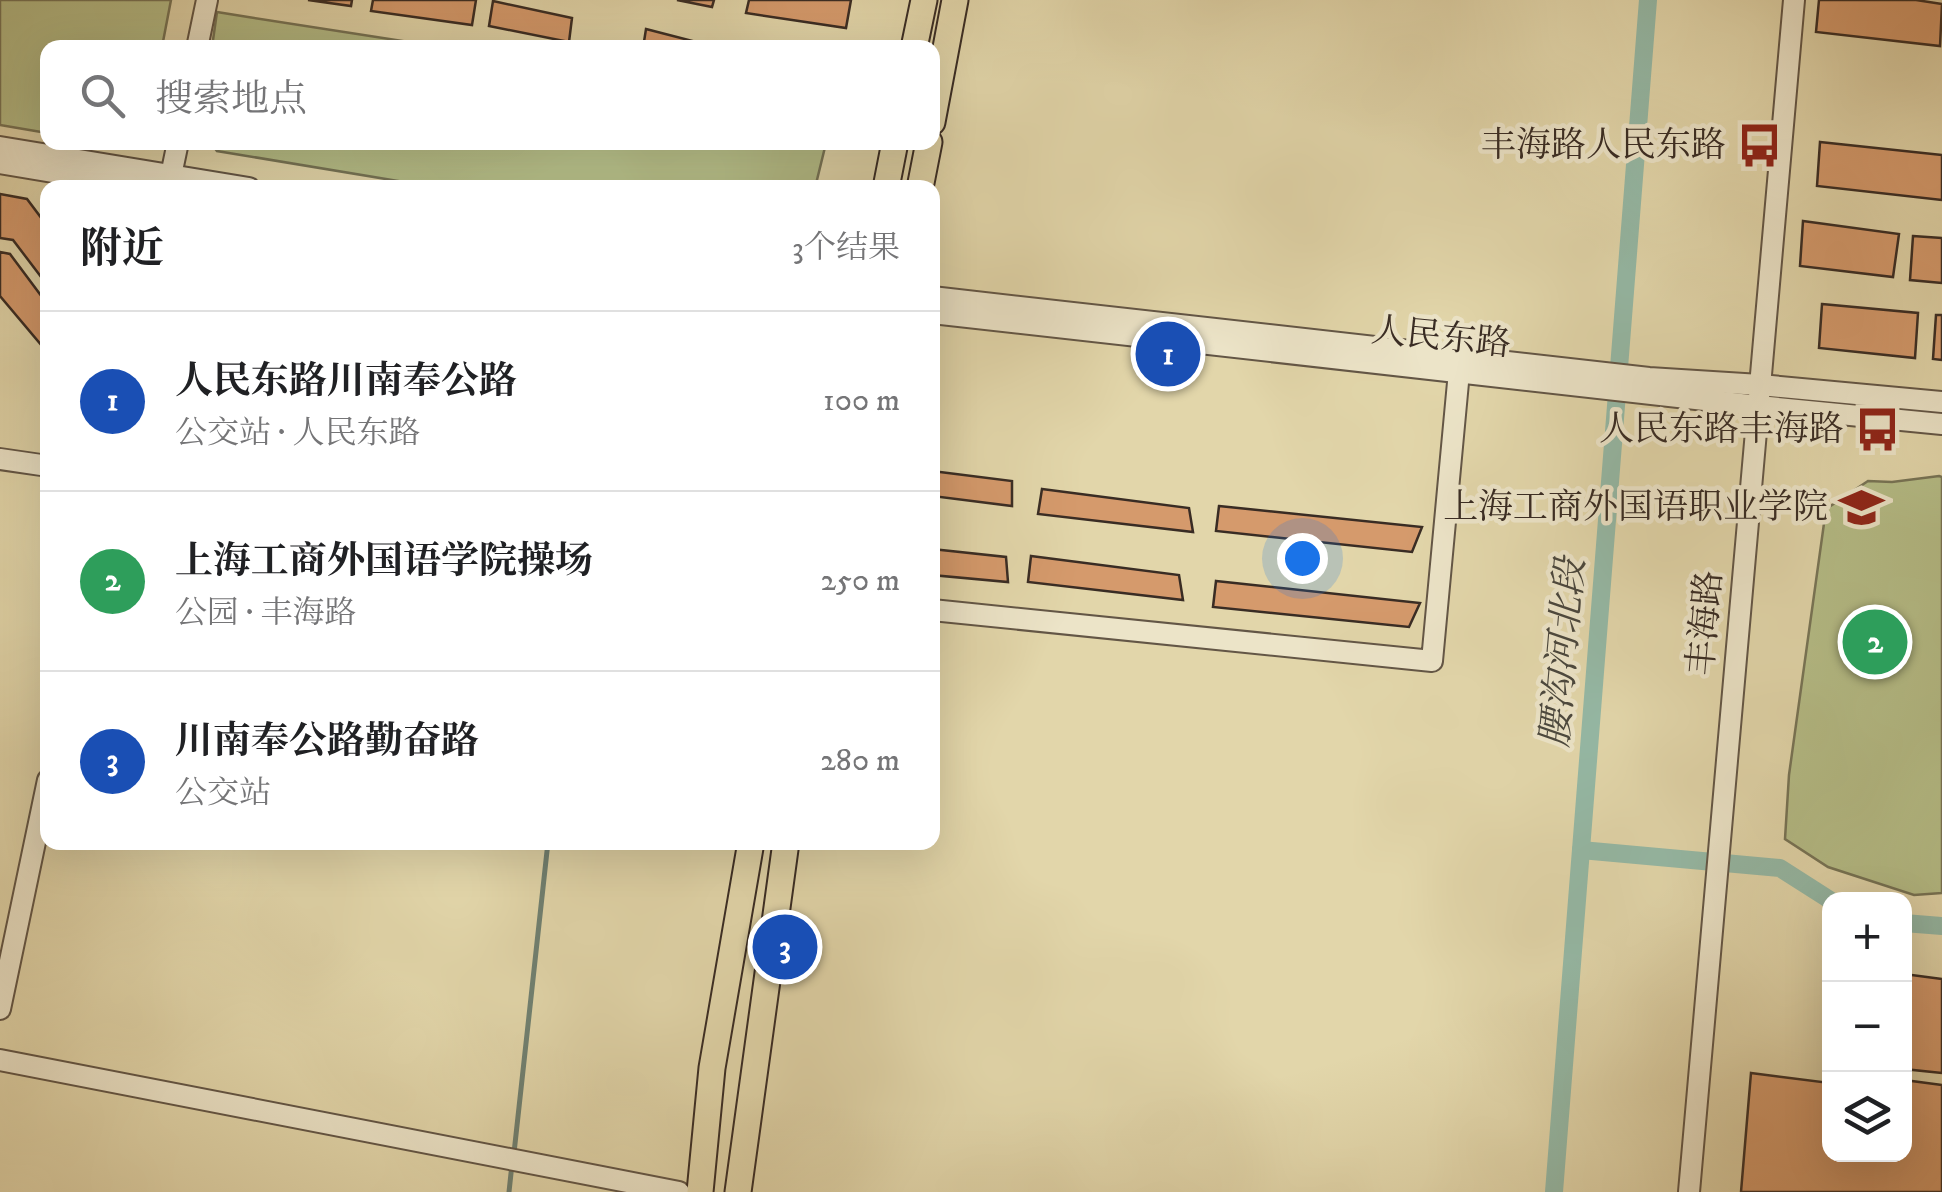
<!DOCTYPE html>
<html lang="zh">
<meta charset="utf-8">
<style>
body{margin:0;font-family:"IM FELL DW Pica","Noto Serif SC",serif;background:#f6f6f6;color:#202124}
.controls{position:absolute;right:30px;bottom:30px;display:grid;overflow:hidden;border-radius:20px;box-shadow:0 10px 40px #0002}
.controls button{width:90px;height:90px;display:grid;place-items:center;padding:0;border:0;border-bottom:2px solid #e0e0e0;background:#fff;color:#202124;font:50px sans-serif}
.you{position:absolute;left:1302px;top:558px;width:35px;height:35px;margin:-25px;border:8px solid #fff;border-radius:50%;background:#1a73e8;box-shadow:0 0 0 15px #1a73e833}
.badge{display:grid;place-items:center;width:65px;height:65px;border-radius:50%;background:#8f2418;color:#fff;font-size:32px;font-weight:700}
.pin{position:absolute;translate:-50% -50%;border:5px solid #fff;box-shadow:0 2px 10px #0006}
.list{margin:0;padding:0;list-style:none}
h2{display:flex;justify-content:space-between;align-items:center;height:130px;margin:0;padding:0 40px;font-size:42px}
h2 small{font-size:32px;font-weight:400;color:#757577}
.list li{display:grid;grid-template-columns:65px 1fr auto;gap:30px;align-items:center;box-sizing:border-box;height:180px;padding:0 40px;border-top:2px solid #e0e0e0}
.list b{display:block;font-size:38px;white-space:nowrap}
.list p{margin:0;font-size:32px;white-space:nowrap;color:#757577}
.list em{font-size:32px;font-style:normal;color:#757577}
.icon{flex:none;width:55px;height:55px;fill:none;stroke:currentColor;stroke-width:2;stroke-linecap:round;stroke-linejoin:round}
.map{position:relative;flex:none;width:1942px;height:1192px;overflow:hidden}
.search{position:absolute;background:#fff;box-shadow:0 10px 40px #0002;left:40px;top:40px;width:900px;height:110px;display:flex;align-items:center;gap:25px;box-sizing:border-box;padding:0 35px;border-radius:20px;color:#757577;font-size:38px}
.panel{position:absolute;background:#fff;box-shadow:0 10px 40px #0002;left:40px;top:180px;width:900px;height:670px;border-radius:20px}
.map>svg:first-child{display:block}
</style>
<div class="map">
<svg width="1942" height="1192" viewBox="0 0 1942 1192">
<rect width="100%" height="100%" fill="#e2d6aa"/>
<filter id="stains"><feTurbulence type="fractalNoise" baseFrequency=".002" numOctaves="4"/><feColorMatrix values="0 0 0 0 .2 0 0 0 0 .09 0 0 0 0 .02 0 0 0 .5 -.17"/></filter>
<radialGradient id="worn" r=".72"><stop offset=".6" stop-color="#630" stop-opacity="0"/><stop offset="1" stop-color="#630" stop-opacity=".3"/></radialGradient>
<!-- green -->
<g fill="#b5bd87" stroke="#777456" stroke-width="2.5">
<polygon points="0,0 171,0 162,47 48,48 47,133 0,125"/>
<polygon points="217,12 248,17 441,47 212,47"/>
<polygon points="211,143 826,143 815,188 434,187 217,151"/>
<polygon points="1939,476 1942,477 1942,893 1914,895 1828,867 1785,839 1789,775 1826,509 1868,481 1892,482"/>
</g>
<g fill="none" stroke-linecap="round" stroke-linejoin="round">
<!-- stream -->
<g stroke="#708172" stroke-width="5">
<polyline points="514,1153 548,842"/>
<polyline points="509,1192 512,1164"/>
</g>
<!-- canal -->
<g stroke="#95b9a6" stroke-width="18">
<polyline points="1581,850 1780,868 1830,900"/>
<polyline points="1904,923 1942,926"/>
<polyline points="1554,1192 1648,0"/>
</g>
</g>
<!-- building -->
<g fill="#d59a6c" stroke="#392c24" stroke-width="2.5">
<polygon points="308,0 352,0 351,6"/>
<polygon points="373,0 476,0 472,25 371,11"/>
<polygon points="677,0 714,0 712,7"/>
<polygon points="749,0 851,0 846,28 746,13"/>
<polygon points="1819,0 1916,0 1942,4 1940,46 1816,32"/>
<polygon points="493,1 572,18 569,42 489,26"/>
<polygon points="646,29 712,46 711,48 643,48"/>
<polygon points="742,42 779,48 741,48"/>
<polygon points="1820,142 1942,155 1942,200 1817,186"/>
<polygon points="0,194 27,199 48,227 48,286 13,240 0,238"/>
<polygon points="1803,221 1899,234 1893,277 1800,266"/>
<polygon points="1913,236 1942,238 1942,283 1910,280"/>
<polygon points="0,252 10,254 48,305 48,353 0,296"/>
<polygon points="1822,304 1918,313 1915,358 1819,348"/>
<polygon points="1936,315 1942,315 1942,360 1933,359"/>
<polygon points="932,471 1012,481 1012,506 932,496"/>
<polygon points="1042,489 1189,508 1193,532 1038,514"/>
<polygon points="1219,506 1422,527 1412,552 1216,531"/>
<polygon points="932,549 1006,557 1008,582 932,575"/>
<polygon points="1031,556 1179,575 1183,600 1028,582"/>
<polygon points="1216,581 1420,603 1409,627 1213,607"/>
<polygon points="1904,974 1942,979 1942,1073 1904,1069"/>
<polygon points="1751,1073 1830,1083 1830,1154 1904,1154 1904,1080 1942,1085 1942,1192 1741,1192"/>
</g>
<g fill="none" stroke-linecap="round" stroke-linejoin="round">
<defs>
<g id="minor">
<polyline points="197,48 207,0"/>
<polyline points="0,147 249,188"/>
<polyline points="0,163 148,188"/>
<polyline points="169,185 178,142"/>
<polyline points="932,297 1649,378 1760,385 1942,402"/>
<polyline points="932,313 1758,406 1942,424"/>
<polyline points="0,459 48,466"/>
<polyline points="932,610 1432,661 1460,361"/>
<polyline points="0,1009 48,780"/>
<polyline points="0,1060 679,1192"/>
<polyline points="1689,1192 1794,0"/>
</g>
<g id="major">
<polyline points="914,48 924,0"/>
<polyline points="932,122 955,0"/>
<polyline points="886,188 895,142"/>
<polyline points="920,188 929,142"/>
<polyline points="700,1192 712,1068 751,842"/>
<polyline points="738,1192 786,842"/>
</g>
</defs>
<!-- minor casing -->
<use href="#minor" stroke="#635646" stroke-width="24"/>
<!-- major casing -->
<use href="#major" stroke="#392c24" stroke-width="29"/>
<!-- minor -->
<use href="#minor" stroke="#ece4c8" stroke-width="20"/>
<!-- major -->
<use href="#major" stroke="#e2d6aa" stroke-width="25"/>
</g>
<!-- icons -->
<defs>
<symbol id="bus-bare" viewBox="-9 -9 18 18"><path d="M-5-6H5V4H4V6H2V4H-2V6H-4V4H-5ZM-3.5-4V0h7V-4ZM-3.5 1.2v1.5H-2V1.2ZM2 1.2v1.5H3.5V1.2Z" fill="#8f2418" stroke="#ece4c8" stroke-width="2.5" paint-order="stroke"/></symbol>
<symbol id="university-bare" viewBox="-9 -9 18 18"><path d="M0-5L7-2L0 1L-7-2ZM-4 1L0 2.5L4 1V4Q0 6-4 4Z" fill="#8f2418" stroke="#ece4c8" stroke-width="2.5" paint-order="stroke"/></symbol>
</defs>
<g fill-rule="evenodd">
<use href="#bus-bare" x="1728" y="114" width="63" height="63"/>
<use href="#bus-bare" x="1846" y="398" width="63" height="63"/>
<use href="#university-bare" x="1830" y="476" width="63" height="63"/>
</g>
<g text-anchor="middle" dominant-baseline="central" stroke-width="9" stroke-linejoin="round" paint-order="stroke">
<!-- poi labels -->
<g font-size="35" fill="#392c24" stroke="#ece4c8" text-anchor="end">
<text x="1726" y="146">丰海路人民东路</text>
<text x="1844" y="430">人民东路丰海路</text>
<text x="1828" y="508">上海工商外国语职业学院</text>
</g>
<!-- street labels -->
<g font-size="35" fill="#392c24" stroke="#ece4c8">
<text transform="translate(1441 338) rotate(6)">人民东路</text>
<text transform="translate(1706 623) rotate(-85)">丰海路</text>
</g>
<!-- water labels -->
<g font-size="38" font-style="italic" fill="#4b483e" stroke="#ece4c8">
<text transform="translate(1564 653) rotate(-85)">腰沟河北段</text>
</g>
</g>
<rect width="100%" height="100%" filter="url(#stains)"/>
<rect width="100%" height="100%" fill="url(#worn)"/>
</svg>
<div class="controls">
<button>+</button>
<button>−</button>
<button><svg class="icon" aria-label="layers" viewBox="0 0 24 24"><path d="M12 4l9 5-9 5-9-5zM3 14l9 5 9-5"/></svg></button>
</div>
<div class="you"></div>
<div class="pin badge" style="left:1168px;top:354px;background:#1a4fb4">1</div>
<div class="pin badge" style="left:1875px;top:642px;background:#2e9e5b">2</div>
<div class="pin badge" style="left:785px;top:947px;background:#1a4fb4">3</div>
<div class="search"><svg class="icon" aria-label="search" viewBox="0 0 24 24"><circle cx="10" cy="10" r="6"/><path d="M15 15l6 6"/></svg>搜索地点</div>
<section class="panel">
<h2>附近<small>3个结果</small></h2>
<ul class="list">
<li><span class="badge" style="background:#1a4fb4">1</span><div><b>人民东路川南奉公路</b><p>公交站 · 人民东路</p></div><em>100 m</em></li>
<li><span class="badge" style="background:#2e9e5b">2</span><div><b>上海工商外国语学院操场</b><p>公园 · 丰海路</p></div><em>250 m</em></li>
<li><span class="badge" style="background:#1a4fb4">3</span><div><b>川南奉公路勤奋路</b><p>公交站</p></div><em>280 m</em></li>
</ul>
</section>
</div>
